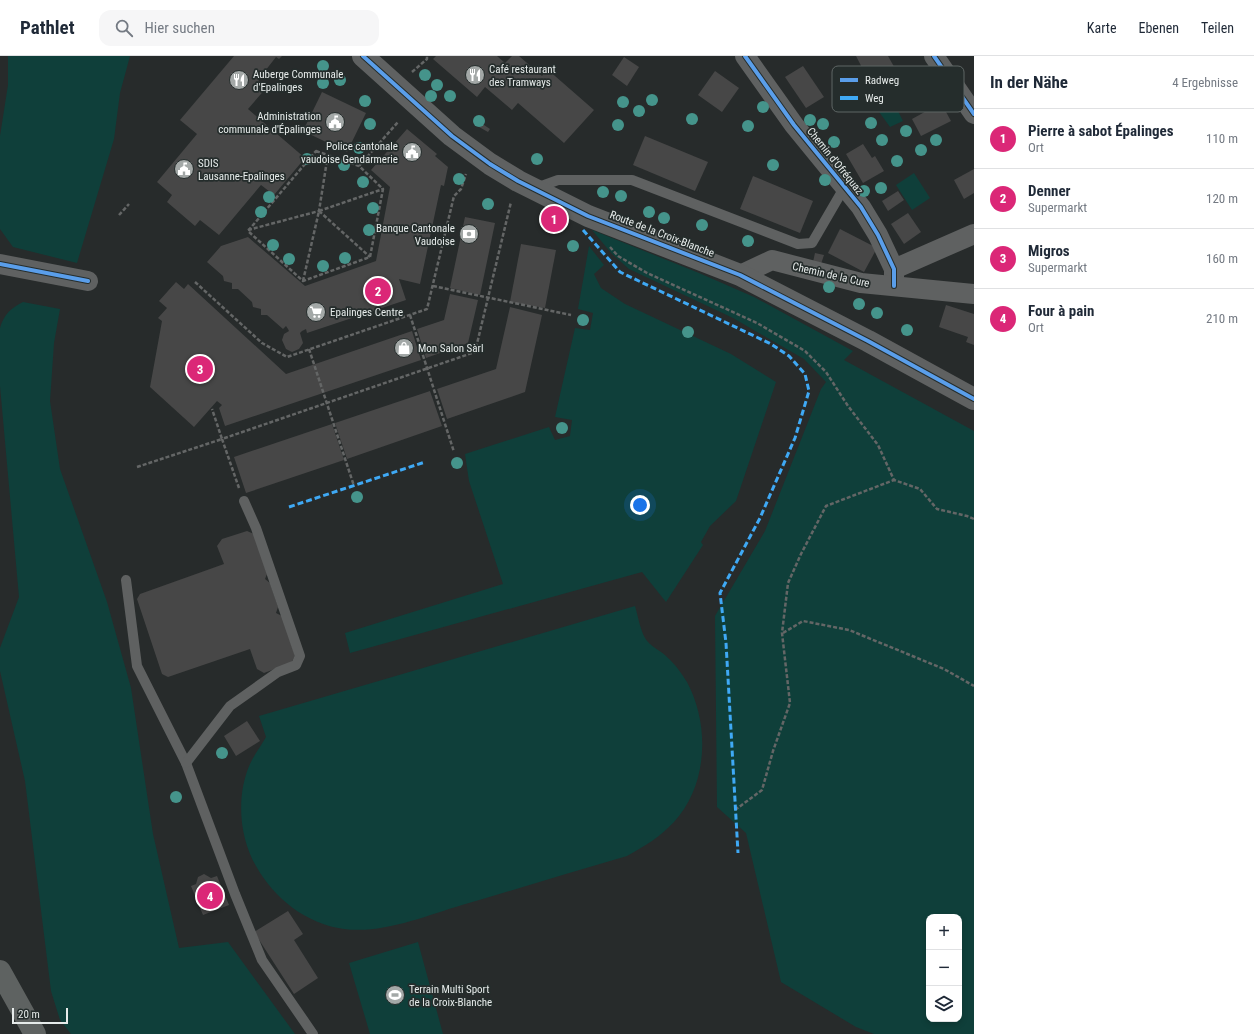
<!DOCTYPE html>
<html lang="de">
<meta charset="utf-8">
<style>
body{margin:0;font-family:"Roboto Condensed",sans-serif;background:#f6f6f7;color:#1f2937}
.controls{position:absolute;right:12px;bottom:12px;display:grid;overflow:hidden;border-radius:8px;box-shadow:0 2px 6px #0003}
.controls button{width:36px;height:36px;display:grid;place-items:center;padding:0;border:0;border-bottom:1px solid #e0e1e3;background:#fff;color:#1f2937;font:20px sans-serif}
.scale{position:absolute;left:12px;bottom:10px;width:56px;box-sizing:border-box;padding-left:4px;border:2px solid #e6ebea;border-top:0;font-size:11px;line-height:14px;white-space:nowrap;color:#e6ebea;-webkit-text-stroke:3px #252d2c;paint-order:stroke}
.you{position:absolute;left:640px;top:449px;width:14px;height:14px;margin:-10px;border:3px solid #fff;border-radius:50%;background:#1a73e8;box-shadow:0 0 0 6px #1a73e833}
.badge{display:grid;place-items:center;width:26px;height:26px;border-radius:50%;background:#db2777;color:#fff;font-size:13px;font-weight:700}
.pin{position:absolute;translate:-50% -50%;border:2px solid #fff;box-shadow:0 1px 4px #0006}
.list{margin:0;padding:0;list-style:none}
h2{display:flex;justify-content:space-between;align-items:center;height:52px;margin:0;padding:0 16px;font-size:17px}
h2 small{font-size:13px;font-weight:400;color:#747a83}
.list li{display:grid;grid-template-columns:26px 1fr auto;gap:12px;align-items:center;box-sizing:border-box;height:60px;padding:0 16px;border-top:1px solid #e0e1e3}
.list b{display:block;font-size:15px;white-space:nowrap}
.list p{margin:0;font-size:13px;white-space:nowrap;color:#747a83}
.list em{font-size:13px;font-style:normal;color:#747a83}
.icon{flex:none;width:22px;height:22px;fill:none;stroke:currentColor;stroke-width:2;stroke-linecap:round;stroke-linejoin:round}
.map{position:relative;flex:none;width:974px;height:978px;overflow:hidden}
header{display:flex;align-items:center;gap:24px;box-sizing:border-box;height:56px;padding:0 20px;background:#fff;border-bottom:1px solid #e0e1e3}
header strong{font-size:19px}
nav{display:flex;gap:22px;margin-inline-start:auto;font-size:14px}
.search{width:280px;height:36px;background:#f6f6f7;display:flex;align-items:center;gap:10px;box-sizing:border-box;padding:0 14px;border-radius:12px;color:#747a83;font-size:15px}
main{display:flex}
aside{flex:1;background:#fff}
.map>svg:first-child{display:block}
</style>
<header>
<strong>Pathlet</strong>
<div class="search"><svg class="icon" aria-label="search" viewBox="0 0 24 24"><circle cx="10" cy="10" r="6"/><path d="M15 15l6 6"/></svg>Hier suchen</div>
<nav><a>Karte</a><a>Ebenen</a><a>Teilen</a></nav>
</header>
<main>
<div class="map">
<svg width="974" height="978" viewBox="0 0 974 978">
<rect width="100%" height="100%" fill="#272b2b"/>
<!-- green -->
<g fill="#0f3f3a" fill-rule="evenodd">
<polygon points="8,0 130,0 120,37 114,83 77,207 13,191 0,173 0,80 8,29"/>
<polygon points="893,45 903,65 890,71 877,53"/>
<polygon points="914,117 930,142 912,154 896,129"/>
<path d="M592,174L699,217L754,241L853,295L844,304L974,375V978H874L856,971L781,926L746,777L717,751L715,560L765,475L821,333L826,326L804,303L733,262L629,213L612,198ZM929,861H959V963H929Z"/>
<polygon points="589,190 604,209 594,218 601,232 625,248 731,298 776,326 736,445 710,470 701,486 703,489 666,546 642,516 350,597 345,577 503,528 469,425 465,398 549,371 555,384 570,380 572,364 555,361 575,272 590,274 593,257 578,253"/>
<path d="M23,246L60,253L54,287L50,345L60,413L107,546L131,632L153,778L179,892L228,886L295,978H71L60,964L51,935L25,725L0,615V592L19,541L0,330V272C4,258 11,252 23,246Z"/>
<path d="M635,550C638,560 640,573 645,582C649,590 662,595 668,602C675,608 682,618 687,626C710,669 708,729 674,766C660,781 645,790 627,800C572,816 517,833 462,849C425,860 383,878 344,873C306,868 274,842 256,810C239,781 236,739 250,708C254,699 261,690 266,681L259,660Z"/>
<polygon points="418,886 443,978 370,978 349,907"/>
</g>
<!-- building -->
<g fill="#474747">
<polygon points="234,0 282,0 279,3 276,1 258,24 267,31 248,53 305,102 274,139 261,129 219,179 200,164 195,170 167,146 172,139 157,126 197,78 180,64"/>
<polygon points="436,0 497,0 505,7 512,0 519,0 542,20 547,13 594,54 564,87 518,47 512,54 485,31 477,41 433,3"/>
<polygon points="856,0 888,0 897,16 885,23 888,27 876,33 873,27 871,29"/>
<polygon points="624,1 639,11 627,30 612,19"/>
<polygon points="803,10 824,41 806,52 785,21"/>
<polygon points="715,15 739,32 722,56 698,39"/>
<polygon points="322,36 366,57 347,96 303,75"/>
<polygon points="941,47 951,65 921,80 912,63"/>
<polygon points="481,67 490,73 488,76 479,71"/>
<polygon points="407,73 437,98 435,100 448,111 444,130 441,129 420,228 399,223 406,244 307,277 306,273 302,275 300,277 303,287 299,293 292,296 286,293 282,284 284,278 289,275 288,273 286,270 283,273 267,259 261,259 261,253 253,251 252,246 238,233 232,233 232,227 224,225 223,220 207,206 221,190 248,181 305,230 376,205 390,131 371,114"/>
<polygon points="645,80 708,106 695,135 633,109"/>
<polygon points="863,88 872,102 875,100 884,115 863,127 846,98"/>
<polygon points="974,113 974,137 964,143 954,124"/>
<polygon points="753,120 813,145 800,177 740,153"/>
<polygon points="898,135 904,144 888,155 882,145"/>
<polygon points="908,157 921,176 904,188 891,168"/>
<polygon points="465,161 495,167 480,239 450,232"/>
<polygon points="840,173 877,192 864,216 828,197"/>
<polygon points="521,188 556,194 545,252 510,246"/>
<polygon points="815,197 824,199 821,208 813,206"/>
<polygon points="176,226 184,233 188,228 286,318 412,275 421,304 225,370 219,352 222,349 217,345 194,371 150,331 162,265 158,262 167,252 159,245"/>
<polygon points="450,238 478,244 468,287 426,302 417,273 444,264"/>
<polygon points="946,249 974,258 974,289 966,286 968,281 939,271"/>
<polygon points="510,251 542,259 525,336 447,363 437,333 496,313"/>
<polygon points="430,335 442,370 347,403 335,367"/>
<polygon points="332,368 344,404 246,437 234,401"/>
<polygon points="247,475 254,478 267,518 265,523 270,527 278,551 276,557 282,560 295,600 291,607 264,617 257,613 250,593 168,621 162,618 137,543 140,538 224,508 217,490 222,483"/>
<polygon points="247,665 260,685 236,700 224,680"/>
<polygon points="204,818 211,822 217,820 229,849 203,859 191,830 196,828 198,821"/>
<polygon points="288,855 303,878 294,884 318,922 294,938 254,876"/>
</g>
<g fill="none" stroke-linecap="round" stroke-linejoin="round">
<!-- path -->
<g stroke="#646666" stroke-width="2.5" stroke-dasharray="4 2" stroke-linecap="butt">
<polyline points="412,16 427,3 427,0"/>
<polygon points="316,95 359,110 383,133 370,201 303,225 248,175"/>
<polyline points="359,110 398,66"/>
<polyline points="319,155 370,201"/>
<polyline points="319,155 383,133"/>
<polyline points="119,159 129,148"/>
<polyline points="248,174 319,155 328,98"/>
<polyline points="610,191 618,200 647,217 757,267 805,295 826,316 848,350 878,389 894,424 920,433 937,453 967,460 974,463"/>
<polyline points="303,225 319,155"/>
<polyline points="195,226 262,287 287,301 427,253 454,140 461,133 466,118"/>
<polyline points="433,230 571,259"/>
<polyline points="410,259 454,396"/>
<polyline points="309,293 354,430"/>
<polyline points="137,411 222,383 212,353"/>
<polyline points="239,432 222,383 475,296 511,146"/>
<polyline points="783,577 803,565 849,574 944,613 974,630"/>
<polyline points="735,754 762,734 773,695 790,647 782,577 788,527 801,498 826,450 894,424"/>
</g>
<!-- service -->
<g stroke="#5f6161" stroke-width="10">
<polyline points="536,132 558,124 632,124 798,188 812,187 844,132"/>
<polyline points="126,524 137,610 186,707 235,838 262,904 313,978"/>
<polyline points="186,707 230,650 278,616 296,609 300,600 256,472 244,445"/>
</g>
<!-- minor -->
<g stroke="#5f6161" stroke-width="20">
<polyline points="745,0 794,69 861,151 878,179 894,213 894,230"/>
<polyline points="934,0 974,58"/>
<polyline points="0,208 88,225"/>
<polyline points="894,213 974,178"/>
<polyline points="740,219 772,204 861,227 974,238"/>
</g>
<!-- tertiary -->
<polyline stroke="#5f6161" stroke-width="22" points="363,0 452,80 490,108 518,125 588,160 740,219 868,285 974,343"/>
<!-- primary -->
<polyline stroke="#5e6261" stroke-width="22" points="0,915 35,978"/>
<!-- quiet -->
<g stroke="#3fa9f5" stroke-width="3" stroke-dasharray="6 3" stroke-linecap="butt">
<polyline points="583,174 620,216 771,288 789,300 805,318 809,335 795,382 760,462 720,537 726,587 738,797"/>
<polyline points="289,451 425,406"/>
</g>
<defs>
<g id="cycleway">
<polyline points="363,0 452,80 490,108 518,125 588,160 740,219 868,285 974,343"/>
<polyline points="745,0 794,69 861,151 878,179 894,213 894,230"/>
<polyline points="934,0 974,58"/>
<polyline points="0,208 88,225"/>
</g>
</defs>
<!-- cycleway casing -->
<use href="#cycleway" stroke="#252d2c" stroke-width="6"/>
<!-- cycleway -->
<use href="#cycleway" stroke="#5a9eea" stroke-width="4"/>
</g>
<!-- trees -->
<g fill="#45948b">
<circle cx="323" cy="10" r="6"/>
<circle cx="425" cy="19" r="6"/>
<circle cx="340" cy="24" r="6"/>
<circle cx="323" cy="27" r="6"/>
<circle cx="437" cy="29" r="6"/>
<circle cx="431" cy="40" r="6"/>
<circle cx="450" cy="40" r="6"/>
<circle cx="652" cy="44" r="6"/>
<circle cx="365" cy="45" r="6"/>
<circle cx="623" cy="46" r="6"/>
<circle cx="763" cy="51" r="6"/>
<circle cx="639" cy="55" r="6"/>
<circle cx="692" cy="63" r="6"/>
<circle cx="810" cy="64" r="6"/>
<circle cx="479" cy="65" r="6"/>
<circle cx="871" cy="67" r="6"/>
<circle cx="370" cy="68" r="6"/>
<circle cx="823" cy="68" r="6"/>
<circle cx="618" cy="69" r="6"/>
<circle cx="748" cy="70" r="6"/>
<circle cx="906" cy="75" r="6"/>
<circle cx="882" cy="84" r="6"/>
<circle cx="936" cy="84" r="6"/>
<circle cx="834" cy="86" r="6"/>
<circle cx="359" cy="92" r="6"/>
<circle cx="921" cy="94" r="6"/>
<circle cx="307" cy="103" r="6"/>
<circle cx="537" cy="103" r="6"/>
<circle cx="897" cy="105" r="6"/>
<circle cx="344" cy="109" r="6"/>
<circle cx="773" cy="109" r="6"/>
<circle cx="459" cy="123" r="6"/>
<circle cx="825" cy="124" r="6"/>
<circle cx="363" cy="126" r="6"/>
<circle cx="881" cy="132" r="6"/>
<circle cx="864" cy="135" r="6"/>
<circle cx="603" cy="136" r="6"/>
<circle cx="621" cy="140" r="6"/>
<circle cx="269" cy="141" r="6"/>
<circle cx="488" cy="148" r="6"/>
<circle cx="373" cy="152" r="6"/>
<circle cx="261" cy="156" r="6"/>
<circle cx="649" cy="156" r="6"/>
<circle cx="664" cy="162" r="6"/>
<circle cx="556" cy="168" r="6"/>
<circle cx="702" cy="169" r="6"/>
<circle cx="369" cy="174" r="6"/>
<circle cx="748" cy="185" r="6"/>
<circle cx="273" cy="189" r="6"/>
<circle cx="573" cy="190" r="6"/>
<circle cx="345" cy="202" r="6"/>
<circle cx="289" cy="203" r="6"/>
<circle cx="323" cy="210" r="6"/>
<circle cx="829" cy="231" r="6"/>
<circle cx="859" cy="248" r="6"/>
<circle cx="877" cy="257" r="6"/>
<circle cx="583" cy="264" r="6"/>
<circle cx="907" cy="274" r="6"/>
<circle cx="688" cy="276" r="6"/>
<circle cx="562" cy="372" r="6"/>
<circle cx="457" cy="407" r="6"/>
<circle cx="357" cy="441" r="6"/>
<circle cx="222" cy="697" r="6"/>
<circle cx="176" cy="741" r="6"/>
</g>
<!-- icons -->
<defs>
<symbol id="restaurant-disc" viewBox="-11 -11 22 22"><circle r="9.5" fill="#a3a8a7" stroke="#252d2c"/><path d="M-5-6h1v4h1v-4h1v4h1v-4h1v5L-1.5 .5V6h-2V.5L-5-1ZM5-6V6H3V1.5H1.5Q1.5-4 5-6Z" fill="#fff"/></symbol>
<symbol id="civic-disc" viewBox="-11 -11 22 22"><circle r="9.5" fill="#a3a8a7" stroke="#252d2c"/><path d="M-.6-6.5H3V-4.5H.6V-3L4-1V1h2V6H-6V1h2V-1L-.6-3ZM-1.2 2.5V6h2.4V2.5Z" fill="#fff"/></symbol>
<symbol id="bank-disc" viewBox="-11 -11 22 22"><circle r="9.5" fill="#a3a8a7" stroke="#252d2c"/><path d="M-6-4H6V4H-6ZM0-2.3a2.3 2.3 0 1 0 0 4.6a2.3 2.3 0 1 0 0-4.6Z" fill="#fff"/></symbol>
<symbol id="supermarket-disc" viewBox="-11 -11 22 22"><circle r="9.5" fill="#a3a8a7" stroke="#252d2c"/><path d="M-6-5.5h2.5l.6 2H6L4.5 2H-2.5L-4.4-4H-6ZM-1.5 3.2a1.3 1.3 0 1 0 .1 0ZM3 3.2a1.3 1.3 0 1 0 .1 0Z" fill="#fff"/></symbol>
<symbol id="shop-disc" viewBox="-11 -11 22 22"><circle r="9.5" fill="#a3a8a7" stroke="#252d2c"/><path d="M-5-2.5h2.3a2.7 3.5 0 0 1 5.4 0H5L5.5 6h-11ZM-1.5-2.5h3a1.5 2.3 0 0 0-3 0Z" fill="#fff"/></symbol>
<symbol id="stadium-disc" viewBox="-11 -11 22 22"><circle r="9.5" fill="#a3a8a7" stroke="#252d2c"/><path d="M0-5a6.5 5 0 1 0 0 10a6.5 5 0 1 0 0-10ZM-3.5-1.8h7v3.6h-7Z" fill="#fff"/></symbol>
</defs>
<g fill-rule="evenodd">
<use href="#restaurant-disc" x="464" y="8" width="22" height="22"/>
<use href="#restaurant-disc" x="228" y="13" width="22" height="22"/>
<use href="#civic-disc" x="324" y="55" width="22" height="22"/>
<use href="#civic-disc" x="401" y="85" width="22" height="22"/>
<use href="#civic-disc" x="173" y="102" width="22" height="22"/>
<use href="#bank-disc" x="458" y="167" width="22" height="22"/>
<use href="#supermarket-disc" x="305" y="245" width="22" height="22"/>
<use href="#shop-disc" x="393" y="281" width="22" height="22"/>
<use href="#stadium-disc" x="384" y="928" width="22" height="22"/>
</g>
<g text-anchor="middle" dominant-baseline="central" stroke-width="3.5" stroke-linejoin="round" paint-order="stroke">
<!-- poi labels -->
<g font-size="11" fill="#e6ebea" stroke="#252d2c" text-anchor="start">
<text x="489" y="13">Café restaurant<tspan x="489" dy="13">des Tramways</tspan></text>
<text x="253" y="18">Auberge Communale<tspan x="253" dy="13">d'Epalinges</tspan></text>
<text x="321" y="60" text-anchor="end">Administration<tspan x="321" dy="13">communale d'Épalinges</tspan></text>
<text x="398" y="90" text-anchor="end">Police cantonale<tspan x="398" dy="13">vaudoise Gendarmerie</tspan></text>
<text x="198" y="107">SDIS<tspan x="198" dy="13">Lausanne-Epalinges</tspan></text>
<text x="455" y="172" text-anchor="end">Banque Cantonale<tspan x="455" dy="13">Vaudoise</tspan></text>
<text x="330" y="256">Epalinges Centre</text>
<text x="418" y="292">Mon Salon Sàrl</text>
<text x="409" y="933">Terrain Multi Sport<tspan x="409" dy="13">de la Croix-Blanche</tspan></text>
</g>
<!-- street labels -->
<g font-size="11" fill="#e6ebea" stroke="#252d2c">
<text transform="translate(835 105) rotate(51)">Chemin d'Ofréquaz</text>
<text transform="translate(662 178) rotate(21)">Route de la Croix-Blanche</text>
<text transform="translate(831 219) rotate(13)">Chemin de la Cure</text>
</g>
</g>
<!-- legend -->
<rect x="832" y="10" width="132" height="46" rx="6" fill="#252d2c" stroke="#5f6665" stroke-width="1"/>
<rect x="840" y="22" width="18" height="4" fill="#5a9eea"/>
<rect x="840" y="40" width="18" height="4" fill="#3fa9f5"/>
<g font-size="11" fill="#e6ebea">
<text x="865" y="28">Radweg</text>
<text x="865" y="46">Weg</text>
</g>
</svg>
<div class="controls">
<button>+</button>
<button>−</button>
<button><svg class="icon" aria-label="layers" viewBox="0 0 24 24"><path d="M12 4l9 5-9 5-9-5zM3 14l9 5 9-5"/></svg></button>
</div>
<div class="scale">20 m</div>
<div class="you"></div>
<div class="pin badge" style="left:554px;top:163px">1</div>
<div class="pin badge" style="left:378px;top:235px">2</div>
<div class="pin badge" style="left:200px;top:313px">3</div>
<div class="pin badge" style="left:210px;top:840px">4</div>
</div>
<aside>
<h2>In der Nähe<small>4 Ergebnisse</small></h2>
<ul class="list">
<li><span class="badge">1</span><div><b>Pierre à sabot Épalinges</b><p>Ort</p></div><em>110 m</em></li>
<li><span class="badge">2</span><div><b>Denner</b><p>Supermarkt</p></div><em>120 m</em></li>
<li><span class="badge">3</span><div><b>Migros</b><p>Supermarkt</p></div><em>160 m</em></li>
<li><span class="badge">4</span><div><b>Four à pain</b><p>Ort</p></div><em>210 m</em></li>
</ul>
</aside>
</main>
